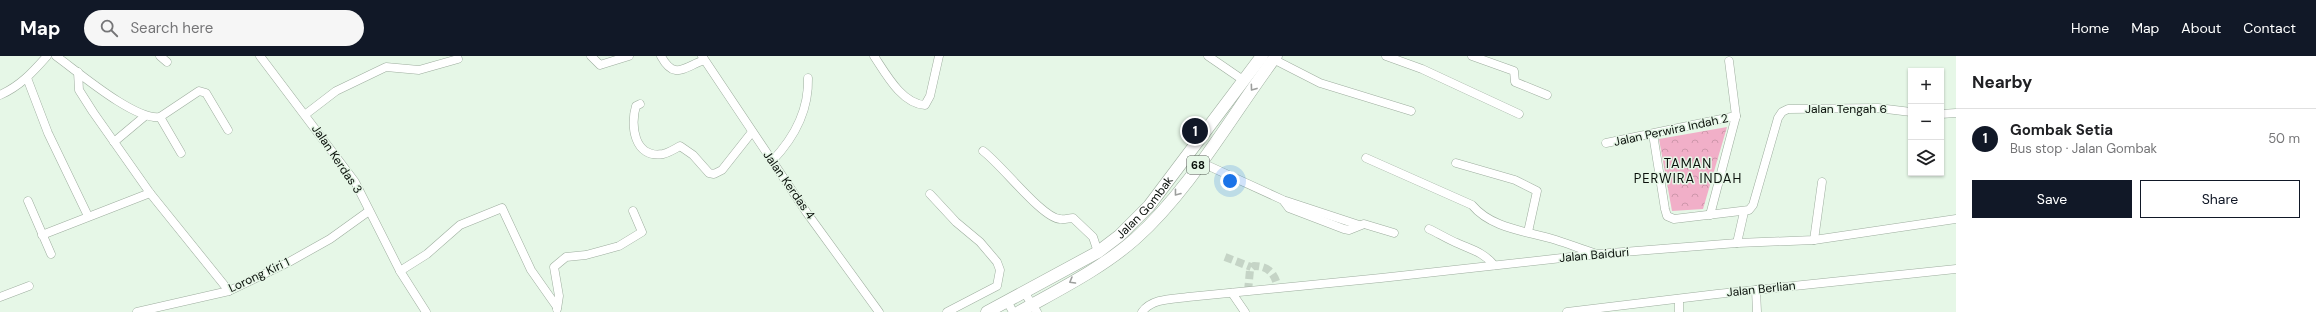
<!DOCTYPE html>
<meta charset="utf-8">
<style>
body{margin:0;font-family:"DM Sans",sans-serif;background:#f6f6f6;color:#202124}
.controls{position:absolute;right:12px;top:12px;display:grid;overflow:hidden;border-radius:0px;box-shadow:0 1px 3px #0004}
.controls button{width:36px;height:36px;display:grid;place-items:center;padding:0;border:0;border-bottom:1px solid #e0e0e0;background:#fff;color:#202124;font:20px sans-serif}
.you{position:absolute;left:1230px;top:125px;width:14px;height:14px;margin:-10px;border:3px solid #fff;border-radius:50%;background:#1a73e8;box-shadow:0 0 0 6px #1a73e833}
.badge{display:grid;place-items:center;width:26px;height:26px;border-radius:50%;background:#111827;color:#fff;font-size:13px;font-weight:700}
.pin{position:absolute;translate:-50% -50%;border:2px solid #fff;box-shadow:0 1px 4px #0006}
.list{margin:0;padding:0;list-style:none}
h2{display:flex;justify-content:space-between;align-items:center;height:52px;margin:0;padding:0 16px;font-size:17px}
h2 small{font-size:13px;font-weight:400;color:#757577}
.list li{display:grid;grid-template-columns:26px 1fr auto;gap:12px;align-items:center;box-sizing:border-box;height:60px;padding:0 16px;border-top:1px solid #e0e0e0}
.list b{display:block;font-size:15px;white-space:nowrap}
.list p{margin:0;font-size:13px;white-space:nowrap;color:#757577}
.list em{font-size:13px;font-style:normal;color:#757577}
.actions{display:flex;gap:8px;padding:12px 16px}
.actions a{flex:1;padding:9px 0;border:1px solid #111827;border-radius:0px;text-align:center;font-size:14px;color:#111827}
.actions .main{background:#111827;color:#fff}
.icon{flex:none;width:22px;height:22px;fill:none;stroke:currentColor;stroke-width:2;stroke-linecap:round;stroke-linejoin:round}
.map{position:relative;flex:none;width:1956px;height:256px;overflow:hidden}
header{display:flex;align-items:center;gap:24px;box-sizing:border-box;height:56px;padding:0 20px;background:#111827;color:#fff}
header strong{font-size:19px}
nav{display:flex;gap:22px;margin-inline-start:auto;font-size:14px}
.search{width:280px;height:36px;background:#f6f6f6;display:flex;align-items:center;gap:10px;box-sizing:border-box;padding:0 14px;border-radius:22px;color:#757577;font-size:15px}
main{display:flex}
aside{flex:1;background:#fff}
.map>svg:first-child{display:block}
</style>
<header>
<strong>Map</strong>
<div class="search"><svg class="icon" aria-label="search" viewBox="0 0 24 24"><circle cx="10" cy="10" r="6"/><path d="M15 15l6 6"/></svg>Search here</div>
<nav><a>Home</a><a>Map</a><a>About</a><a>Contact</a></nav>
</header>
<main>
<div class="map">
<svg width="1956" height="256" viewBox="0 0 1956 256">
<defs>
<pattern id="forest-crowns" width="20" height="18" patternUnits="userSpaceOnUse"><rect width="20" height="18" fill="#f1afc8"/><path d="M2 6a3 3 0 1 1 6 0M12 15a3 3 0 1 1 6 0" fill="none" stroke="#cd96aa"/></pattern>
</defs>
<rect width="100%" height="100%" fill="#e6f7e7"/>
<!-- forest -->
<polygon fill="url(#forest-crowns)" points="1727,71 1703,153 1672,155 1659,83"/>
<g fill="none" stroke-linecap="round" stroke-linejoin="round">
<!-- minor-tunnel -->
<g stroke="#c5d4c6" stroke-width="8" stroke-dasharray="8 4" stroke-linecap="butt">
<polyline points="1225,201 1251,211"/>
<path d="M1248,235L1250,214L1254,210C1270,210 1275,219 1278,232"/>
</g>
<defs>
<g id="minor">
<path d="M56,0C77,15 135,65 160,61L199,35L206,37L228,74"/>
<polyline points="160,0 167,6"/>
<polyline points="260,0 355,126 400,215 426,256"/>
<polyline points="591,0 600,9 629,0"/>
<path d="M661,0C674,24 683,12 704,4"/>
<polyline points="702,0 807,157 879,256"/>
<path d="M874,0C886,18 902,48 925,49L930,40L939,0"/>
<polyline points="1208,0 1243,24"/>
<polyline points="1386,0 1422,13 1519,58"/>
<polyline points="1472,0 1514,15 1515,26 1547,39"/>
<polyline points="1273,3 1320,27 1411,55"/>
<polyline points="78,16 79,34 93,56 150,137 229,235"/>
<polyline points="27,22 48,77 88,160"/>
<path d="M0,39C20,30 32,17 47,0"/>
<path d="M640,48L636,50C630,69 634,103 663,98C668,97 675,93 680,90L693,99L709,117L714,118L722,114L752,76"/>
<polyline points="306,58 336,35 386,11 419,14 458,3"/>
<polyline points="1941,58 1956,57"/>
<polyline points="160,61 181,97"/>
<polyline points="1653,78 1665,153 1667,160 1674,163 1749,154 1753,149 1778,62 1782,56 1788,53 1878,52 1911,56"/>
<polyline points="114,86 145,60"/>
<polyline points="1606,87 1736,60"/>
<path d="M983,95C1002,109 1042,162 1060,163C1064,164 1069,162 1073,162L1093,181L1098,196"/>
<path d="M1366,102L1472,149C1492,173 1527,175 1556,184C1569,188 1581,193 1594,197"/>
<path d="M772,105C794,82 809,54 808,22"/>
<polyline points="1200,106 1283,144 1289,152 1344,173 1349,174 1364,168 1394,177"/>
<polyline points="1456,107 1515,124 1537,135 1528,176"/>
<polyline points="930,138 956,166 980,186 997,206 1000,214 997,230 947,256"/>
<polyline points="28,145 51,198"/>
<polyline points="1286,145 1359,169"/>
<polyline points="1710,159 1736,60 1729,5"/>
<path d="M1429,173C1438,177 1447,183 1457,187C1472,194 1483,196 1494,209"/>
<polyline points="42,179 150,137"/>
<polyline points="1814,184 1822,126"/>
<polyline points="1737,187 1744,156"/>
<polyline points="400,215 427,198 460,169 502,152 531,214 557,251"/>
<polyline points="1756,234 1757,256"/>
<polyline points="1024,236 1037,256"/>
<polyline points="1232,237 1245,256"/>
<polyline points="0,241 29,230"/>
<polyline points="1679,243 1679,256"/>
<polyline points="1007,245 1013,256"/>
<polyline points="557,253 559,240 554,211 566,201 586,199 619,190 642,176 633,155"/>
<polyline points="137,256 229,235 289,206 330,183 369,155"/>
<path d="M1142,256C1152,242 1173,243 1188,241L1381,222L1598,198L1737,187L1814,184L1956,163"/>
<polyline points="1567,256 1717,238 1956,213"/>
</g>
<g id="primary">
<path id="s1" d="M987,256L1098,196L1119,180L1149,150L1262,0"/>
<path d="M1019,256C1058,234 1101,213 1135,183C1191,133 1231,60 1276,0"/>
</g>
</defs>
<!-- minor casing -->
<use href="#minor" stroke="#9dad9e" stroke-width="9"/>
<!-- primary casing -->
<use href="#primary" stroke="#9dad9e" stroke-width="13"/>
<!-- minor -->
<use href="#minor" stroke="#fff" stroke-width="8"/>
<!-- primary -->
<use href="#primary" stroke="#fff" stroke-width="12"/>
</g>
<!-- one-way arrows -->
<defs><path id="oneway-chevron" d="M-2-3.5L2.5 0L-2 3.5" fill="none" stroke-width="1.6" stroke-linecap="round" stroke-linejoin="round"/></defs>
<g stroke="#9d9f9d">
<use href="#oneway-chevron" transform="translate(1253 32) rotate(126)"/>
<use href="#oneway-chevron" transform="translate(1177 137) rotate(128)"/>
<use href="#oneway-chevron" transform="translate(1072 225) rotate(150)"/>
</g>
<g text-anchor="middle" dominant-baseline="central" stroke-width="3" stroke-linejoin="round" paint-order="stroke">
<!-- shield labels -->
<rect fill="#e6f7e7" stroke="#4c554d" stroke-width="1" x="1187" y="100" width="22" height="18" rx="3"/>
<g font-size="11" font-weight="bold" fill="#0a100b">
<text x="1198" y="109">68</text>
</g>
<!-- street labels -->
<g font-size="12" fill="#0a100b" stroke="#e6f7e7">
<text x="1846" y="53">Jalan Tengah 6</text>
<text transform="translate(1671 74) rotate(-12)">Jalan Perwira Indah 2</text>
<text transform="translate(337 103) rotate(56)">Jalan Kerdas 3</text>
<text transform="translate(789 129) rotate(55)">Jalan Kerdas 4</text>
<text stroke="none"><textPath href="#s1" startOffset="191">Jalan Gombak</textPath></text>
<text transform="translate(1594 199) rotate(-5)">Jalan Baiduri</text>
<text transform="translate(259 219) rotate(-25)">Lorong Kiri 1</text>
<text transform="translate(1761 233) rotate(-6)">Jalan Berlian</text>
</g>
<!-- neighbourhood labels -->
<g font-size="13" letter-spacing="1" fill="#0a100b" stroke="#e6f7e7">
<text x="1688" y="107">TAMAN<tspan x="1688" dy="15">PERWIRA INDAH</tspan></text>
</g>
</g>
</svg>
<div class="controls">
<button>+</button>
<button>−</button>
<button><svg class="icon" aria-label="layers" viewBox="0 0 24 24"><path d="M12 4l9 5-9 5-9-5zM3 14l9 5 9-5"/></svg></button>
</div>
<div class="you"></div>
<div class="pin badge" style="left:1195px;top:75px">1</div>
</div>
<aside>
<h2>Nearby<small></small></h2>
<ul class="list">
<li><span class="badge">1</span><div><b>Gombak Setia</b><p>Bus stop · Jalan Gombak</p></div><em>50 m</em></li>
</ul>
<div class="actions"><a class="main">Save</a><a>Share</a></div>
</aside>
</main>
